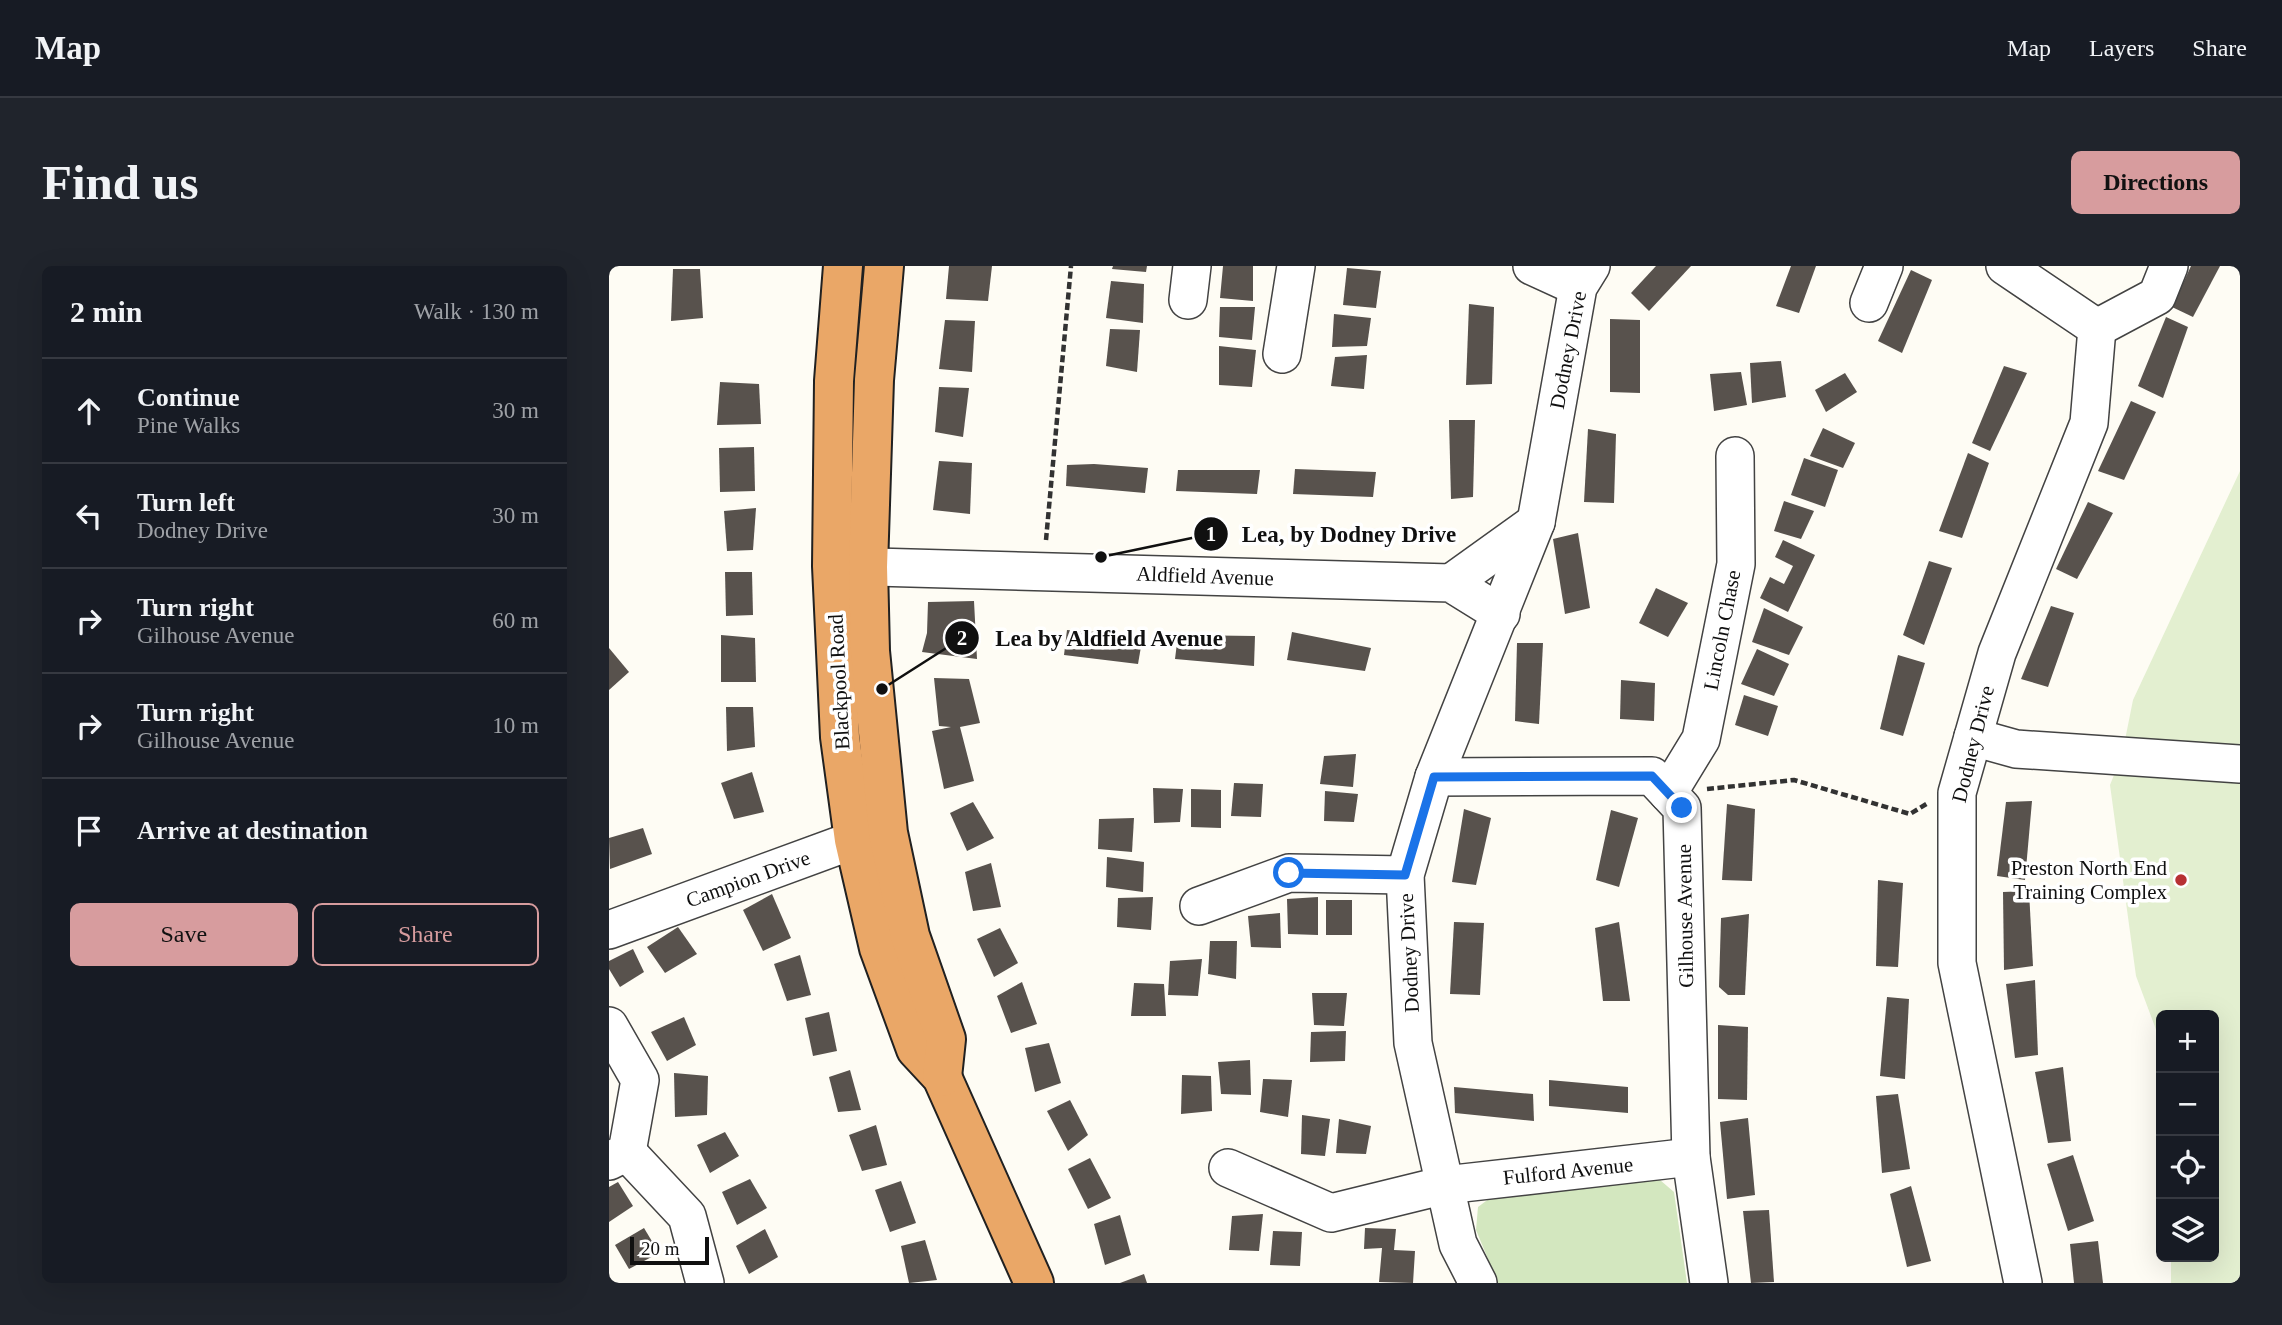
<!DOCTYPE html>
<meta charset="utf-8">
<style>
body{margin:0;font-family:Georgia,serif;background:#20242c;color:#f1f3f6}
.controls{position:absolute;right:21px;bottom:21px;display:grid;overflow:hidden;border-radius:10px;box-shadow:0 7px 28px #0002}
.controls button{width:63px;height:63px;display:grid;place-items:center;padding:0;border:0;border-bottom:2px solid #363941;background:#171b24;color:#f1f3f6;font:35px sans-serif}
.scale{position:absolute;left:21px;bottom:18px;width:79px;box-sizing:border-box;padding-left:7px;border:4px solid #101010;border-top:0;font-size:19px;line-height:24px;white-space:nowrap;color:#101010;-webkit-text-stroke:5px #fff;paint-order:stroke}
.stop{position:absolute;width:21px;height:21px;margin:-16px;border:5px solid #1a73e8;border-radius:50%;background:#fff}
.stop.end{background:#1a73e8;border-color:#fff;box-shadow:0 2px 7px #0008}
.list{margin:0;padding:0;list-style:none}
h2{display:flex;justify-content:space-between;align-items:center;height:91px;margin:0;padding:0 28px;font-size:30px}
h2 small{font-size:23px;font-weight:400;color:#9ea1a6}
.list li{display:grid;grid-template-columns:46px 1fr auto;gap:21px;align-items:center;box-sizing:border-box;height:105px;padding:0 28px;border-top:2px solid #363941}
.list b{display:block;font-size:26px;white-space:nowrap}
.list p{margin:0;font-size:23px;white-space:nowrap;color:#9ea1a6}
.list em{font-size:23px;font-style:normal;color:#9ea1a6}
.actions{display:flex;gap:14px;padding:21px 28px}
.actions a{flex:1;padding:16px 0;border:2px solid #d79c9e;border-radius:10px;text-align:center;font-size:24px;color:#d79c9e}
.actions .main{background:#d79c9e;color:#111}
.icon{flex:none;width:38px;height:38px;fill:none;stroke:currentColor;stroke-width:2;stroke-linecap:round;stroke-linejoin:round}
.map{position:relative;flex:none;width:1631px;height:1017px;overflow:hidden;border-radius:10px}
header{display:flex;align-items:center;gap:42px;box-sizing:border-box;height:98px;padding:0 35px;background:#171b24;border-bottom:2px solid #363941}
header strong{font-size:33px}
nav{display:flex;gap:38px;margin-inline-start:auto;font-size:24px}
.intro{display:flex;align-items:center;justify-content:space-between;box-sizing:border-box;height:168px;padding:0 42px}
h1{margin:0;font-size:49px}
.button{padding:18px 32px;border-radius:10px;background:#d79c9e;color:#111;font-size:24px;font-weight:700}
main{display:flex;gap:42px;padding:0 42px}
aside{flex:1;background:#171b24;border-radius:10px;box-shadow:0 7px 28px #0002}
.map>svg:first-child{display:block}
</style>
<header>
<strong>Map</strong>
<nav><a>Map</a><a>Layers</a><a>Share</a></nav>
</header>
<div class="intro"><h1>Find us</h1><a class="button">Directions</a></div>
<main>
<aside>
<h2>2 min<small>Walk · 130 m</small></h2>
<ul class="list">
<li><svg class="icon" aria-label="ahead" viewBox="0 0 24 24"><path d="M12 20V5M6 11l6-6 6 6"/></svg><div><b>Continue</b><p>Pine Walks</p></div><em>30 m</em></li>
<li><svg class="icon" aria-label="left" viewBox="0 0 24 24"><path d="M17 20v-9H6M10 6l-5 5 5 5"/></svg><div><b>Turn left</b><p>Dodney Drive</p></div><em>30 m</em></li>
<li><svg class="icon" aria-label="right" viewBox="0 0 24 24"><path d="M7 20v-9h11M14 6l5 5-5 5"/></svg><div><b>Turn right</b><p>Gilhouse Avenue</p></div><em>60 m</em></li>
<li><svg class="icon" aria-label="right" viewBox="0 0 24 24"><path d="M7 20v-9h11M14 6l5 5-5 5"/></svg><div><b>Turn right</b><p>Gilhouse Avenue</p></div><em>10 m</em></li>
<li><svg class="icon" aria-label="arrive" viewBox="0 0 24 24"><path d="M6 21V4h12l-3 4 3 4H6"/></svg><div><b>Arrive at destination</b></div></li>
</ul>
<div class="actions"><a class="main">Save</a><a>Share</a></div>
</aside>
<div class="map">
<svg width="1631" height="1017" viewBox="0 0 1631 1017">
<rect width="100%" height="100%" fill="#fefcf4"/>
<!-- green -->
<polygon fill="#d3e7bf" points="1032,907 1051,914 1065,926 1078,1017 889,1017 867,964 869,941 889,926"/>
<!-- pitch -->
<polygon fill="#e3efd0" points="1631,205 1631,1017 1562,1017 1562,991 1605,991 1605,749 1552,749 1552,777 1527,710 1501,519 1513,489 1524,434"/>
<!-- building -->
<g fill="#58524d">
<polygon points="340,0 383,0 379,35 337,33"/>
<polygon points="504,0 538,0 537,6 503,3"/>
<polygon points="614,0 644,0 644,35 611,32"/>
<polygon points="1047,0 1082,0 1040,45 1022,27"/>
<polygon points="1182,0 1207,0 1190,47 1167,40"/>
<polygon points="1582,0 1611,0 1584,51 1563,41"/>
<polygon points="738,2 772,5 767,42 734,39"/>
<polygon points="64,3 91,3 94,52 62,55"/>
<polygon points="1302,4 1323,14 1293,87 1269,75"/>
<polygon points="502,15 535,18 534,57 497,52"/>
<polygon points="860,38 885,41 883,118 857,119"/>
<polygon points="611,41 646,41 643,74 610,71"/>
<polygon points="725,48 762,52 758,80 723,81"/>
<polygon points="1557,51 1579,61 1554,132 1529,120"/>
<polygon points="1001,53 1031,54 1031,127 1001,126"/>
<polygon points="336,54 366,55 363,106 330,103"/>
<polygon points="501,63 531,64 528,106 497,100"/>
<polygon points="610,80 647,84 643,121 610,119"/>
<polygon points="758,89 755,123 722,120 726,91"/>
<polygon points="1172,95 1177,131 1143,137 1141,97"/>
<polygon points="1395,100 1418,107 1381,185 1363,177"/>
<polygon points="1132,106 1138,139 1105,145 1101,108"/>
<polygon points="1236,107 1248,126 1217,146 1206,124"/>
<polygon points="111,116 150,118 152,158 108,159"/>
<polygon points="330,121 360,122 354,171 326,166"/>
<polygon points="1522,135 1547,146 1515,214 1489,205"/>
<polygon points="840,154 866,154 864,231 842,233"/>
<polygon points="1214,162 1246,177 1234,202 1201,190"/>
<polygon points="979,163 1007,168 1005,237 975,236"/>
<polygon points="145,181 146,225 111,226 110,182"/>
<polygon points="1359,187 1380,197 1353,272 1330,265"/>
<polygon points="1195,192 1229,204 1216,241 1182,229"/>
<polygon points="330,195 363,197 361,248 324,244"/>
<polygon points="485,198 539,202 536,227 457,220 458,199"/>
<polygon points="686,203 767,206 764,231 684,228"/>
<polygon points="569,204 651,204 648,228 567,225"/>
<polygon points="1175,235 1205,245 1192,273 1165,265"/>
<polygon points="1479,236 1504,247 1468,313 1447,303"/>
<polygon points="147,242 144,284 118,285 115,245"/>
<polygon points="969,267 981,342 956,348 944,273"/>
<polygon points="1174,274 1206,289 1179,346 1151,332 1161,311 1175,318 1184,300 1166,291"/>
<polygon points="1320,295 1343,302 1315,379 1294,369"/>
<polygon points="116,306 143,306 144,349 117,350"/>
<polygon points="1047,322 1079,337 1059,371 1030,357"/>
<polygon points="365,335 368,393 313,386 318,367 319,336"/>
<polygon points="1442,340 1465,347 1439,421 1412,413"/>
<polygon points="1155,342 1194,361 1180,389 1143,376"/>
<polygon points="458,364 534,369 529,398 455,389"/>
<polygon points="683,366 762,382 756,405 678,394"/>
<polygon points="112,369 146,372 147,416 112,416"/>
<polygon points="569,369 646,370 645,400 566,393"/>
<polygon points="908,377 934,377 930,458 906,455"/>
<polygon points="0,382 20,406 0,424"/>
<polygon points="1148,383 1180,398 1165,430 1132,418"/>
<polygon points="1289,389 1316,397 1294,470 1271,463"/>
<polygon points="325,412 360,413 371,457 351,461 365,515 335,523 323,465 342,461 330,460"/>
<polygon points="1012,414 1046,417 1045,455 1011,453"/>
<polygon points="1135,429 1169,440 1159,470 1126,459"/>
<polygon points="117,441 144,441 146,481 118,485"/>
<polygon points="747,488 744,521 711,518 715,490"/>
<polygon points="143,506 155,546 125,553 112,517"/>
<polygon points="625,517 654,518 652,551 622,550"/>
<polygon points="544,522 574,523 571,556 545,557"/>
<polygon points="582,523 612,524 612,562 582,561"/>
<polygon points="716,525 749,528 745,556 715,555"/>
<polygon points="1423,535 1416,614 1388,610 1397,536"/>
<polygon points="364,536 385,572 358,585 341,547"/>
<polygon points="1118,538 1146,543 1143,615 1113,614"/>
<polygon points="855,543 882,552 867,619 843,616"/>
<polygon points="1002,544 1029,552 1010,621 987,614"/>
<polygon points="525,552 523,586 489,583 490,553"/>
<polygon points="34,562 43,588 1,603 0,572"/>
<polygon points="498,591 535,596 534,626 497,621"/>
<polygon points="382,597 392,641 364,645 356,606"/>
<polygon points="1269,614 1294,617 1289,701 1267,700"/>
<polygon points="1420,625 1424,700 1395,704 1394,626"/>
<polygon points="163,628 182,672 154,685 134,644"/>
<polygon points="544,631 542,664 508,661 509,632"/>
<polygon points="709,631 709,669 679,668 678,633"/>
<rect x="717" y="634" width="26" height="35"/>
<polygon points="671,647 672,682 642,681 639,650"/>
<polygon points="1140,648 1136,729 1119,729 1110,721 1112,652"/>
<polygon points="845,656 875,657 871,729 841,728"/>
<polygon points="1010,656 1021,735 994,735 986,662"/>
<polygon points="69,661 88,688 56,707 38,681"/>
<polygon points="391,662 409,697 385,711 368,673"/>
<polygon points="601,675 628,675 627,713 599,708"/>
<polygon points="24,683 35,706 11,721 0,703 0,695"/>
<polygon points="191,689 202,729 178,735 165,698"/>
<polygon points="593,693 589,730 559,729 561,695"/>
<polygon points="1426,714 1429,789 1406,792 1397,718"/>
<polygon points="413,716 428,758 402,767 388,730"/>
<polygon points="525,717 555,718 557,750 522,750"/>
<polygon points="703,727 738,727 735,760 705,759"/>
<polygon points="1278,731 1300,733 1296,813 1271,810"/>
<polygon points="220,746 228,785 204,790 196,752"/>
<polygon points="75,751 87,779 58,795 42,766"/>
<polygon points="1109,759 1139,761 1138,834 1109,833"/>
<polygon points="737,765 736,795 701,796 702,766"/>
<polygon points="440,777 452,817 426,826 416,782"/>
<polygon points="641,794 642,829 612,828 609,796"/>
<polygon points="1454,801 1462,875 1439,877 1426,806"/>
<polygon points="241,804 252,844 229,846 220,811"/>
<polygon points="65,807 99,810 98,849 66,851"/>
<polygon points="573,809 602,810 603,845 572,848"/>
<polygon points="654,813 683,814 679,851 651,846"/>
<polygon points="940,814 1019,821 1019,847 940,840"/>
<polygon points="845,821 924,828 925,855 846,847"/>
<polygon points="1289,828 1301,903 1273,907 1267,830"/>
<polygon points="461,834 479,869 459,885 438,845"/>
<polygon points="693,849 721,853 716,890 692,888"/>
<polygon points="1139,852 1146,929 1118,933 1111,856"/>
<polygon points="730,853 762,860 757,888 727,887"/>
<polygon points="267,859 278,899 253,905 240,869"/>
<polygon points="116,866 130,890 101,907 88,879"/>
<polygon points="1464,889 1485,955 1459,965 1438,898"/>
<polygon points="481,892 502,932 479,943 459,903"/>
<polygon points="141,913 158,942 128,959 113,926"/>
<polygon points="292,915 307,957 281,966 266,924"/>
<polygon points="9,916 24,940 0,956 0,921"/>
<polygon points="1302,920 1322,995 1298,1001 1281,928"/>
<polygon points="1160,944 1165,1016 1142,1017 1134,945"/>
<polygon points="654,948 650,985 620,984 623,950"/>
<polygon points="511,949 522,989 496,999 485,958"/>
<polygon points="35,962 50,987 20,1003 6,979"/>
<polygon points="756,962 787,963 785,984 806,985 804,1017 770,1016 773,982 755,983"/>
<polygon points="156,963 169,991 140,1008 127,980"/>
<polygon points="664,965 693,966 691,1000 661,999"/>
<polygon points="316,974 328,1014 300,1017 292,980"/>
<polygon points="1489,975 1494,1017 1465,1017 1461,978"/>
<polygon points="535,1008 538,1017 511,1017"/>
</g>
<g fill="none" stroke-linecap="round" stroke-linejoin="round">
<defs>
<g id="minor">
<polyline points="923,0 969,21"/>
<polyline points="1396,0 1488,62 1480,157 1388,387 1348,527 1348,697 1414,1017"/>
<polyline points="579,34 583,0"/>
<polyline points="1260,37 1275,0"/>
<polyline points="1488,62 1548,30 1560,0"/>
<polyline points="673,88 687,0"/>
<polyline points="230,300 842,317 892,348"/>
<polyline points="842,317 927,256"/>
<polyline points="1364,471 1407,483 1631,498"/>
<polyline points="825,511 1043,510 1073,542 1082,891 1100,1017"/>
<polyline points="1059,527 1092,473 1127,298 1126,190"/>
<polyline points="590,640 680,607 796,609"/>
<polyline points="0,664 245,574 276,567"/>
<polyline points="0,760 31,814 18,886 0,895"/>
<polyline points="18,886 78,950 96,1017"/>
<polyline points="619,902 722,947 836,919 1082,891"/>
<polyline points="869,1017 849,978 804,777 796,609 825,511 927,256 969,21 982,0"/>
</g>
<g id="highway">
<polyline points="234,0 225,115 223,300 231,471 245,574 270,682 307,783 333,811 425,1017"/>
<polyline points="275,0 265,114 259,301 261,385 279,567 301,670 337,773 333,811"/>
</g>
</defs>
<!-- minor casing -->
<use href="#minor" stroke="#434343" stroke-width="40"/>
<!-- highway casing -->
<use href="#highway" stroke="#212121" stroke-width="42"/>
<!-- path -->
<g stroke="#323232" stroke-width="4.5" stroke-dasharray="7 3.5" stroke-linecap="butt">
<polyline points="437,274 462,0"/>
<polyline points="1098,523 1185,514 1301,548 1319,537"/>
</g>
<!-- minor -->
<use href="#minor" stroke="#fff" stroke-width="37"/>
<!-- highway -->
<use href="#highway" stroke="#eaa767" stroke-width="38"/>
</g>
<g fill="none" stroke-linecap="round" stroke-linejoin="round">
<!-- route -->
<polyline stroke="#1a73e8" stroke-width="9" points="680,607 796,609 825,511 1043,510 1073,542"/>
</g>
<!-- markers -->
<circle fill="#b73133" stroke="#fff" stroke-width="2.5" cx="1572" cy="614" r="7"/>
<g text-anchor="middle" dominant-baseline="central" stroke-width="7" stroke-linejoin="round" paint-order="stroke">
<!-- street labels -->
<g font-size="21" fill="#101010" stroke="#fff">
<text transform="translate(959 84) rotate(-79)">Dodney Drive</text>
<text transform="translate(596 310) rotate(2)">Aldfield Avenue</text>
<text transform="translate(1113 364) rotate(-79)">Lincoln Chase</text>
<text transform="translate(230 416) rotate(-93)">Blackpool Road</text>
<text transform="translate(1364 478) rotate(-76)">Dodney Drive</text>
<text transform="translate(139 613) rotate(-20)">Campion Drive</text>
<text transform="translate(1076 650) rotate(-91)">Gilhouse Avenue</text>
<text transform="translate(800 687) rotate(-93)">Dodney Drive</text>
<text transform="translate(959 905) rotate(-6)">Fulford Avenue</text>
</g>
<!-- poi labels -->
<g font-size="21" fill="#101010" stroke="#fff" text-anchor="end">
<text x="1558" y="602">Preston North End<tspan x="1558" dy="24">Training Complex</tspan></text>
</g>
</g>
<!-- callouts -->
<path fill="none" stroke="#101010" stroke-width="2.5" d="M492 291L602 268M273 423L353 372"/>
<g fill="#101010" stroke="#fff" stroke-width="2.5">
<circle cx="492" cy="291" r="7"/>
<circle cx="273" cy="423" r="7"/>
<circle cx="602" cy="268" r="18"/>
<circle cx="353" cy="372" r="18"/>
</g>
<g font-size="21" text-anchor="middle" font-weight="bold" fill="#fff">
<text x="602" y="275">1</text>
<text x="353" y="379">2</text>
</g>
<g font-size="23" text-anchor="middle" font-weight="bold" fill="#101010" stroke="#fff" stroke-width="7" stroke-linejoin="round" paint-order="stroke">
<text x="740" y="276">Lea, by Dodney Drive</text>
<text x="500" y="380">Lea by Aldfield Avenue</text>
</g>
</svg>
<div class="controls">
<button>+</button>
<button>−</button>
<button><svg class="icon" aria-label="locate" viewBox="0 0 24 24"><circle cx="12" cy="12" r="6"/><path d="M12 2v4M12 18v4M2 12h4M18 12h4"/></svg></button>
<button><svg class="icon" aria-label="layers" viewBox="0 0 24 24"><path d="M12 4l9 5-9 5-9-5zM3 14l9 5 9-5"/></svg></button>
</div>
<div class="scale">20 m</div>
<div class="stop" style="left:680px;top:607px"></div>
<div class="stop end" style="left:1073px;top:542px"></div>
</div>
</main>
